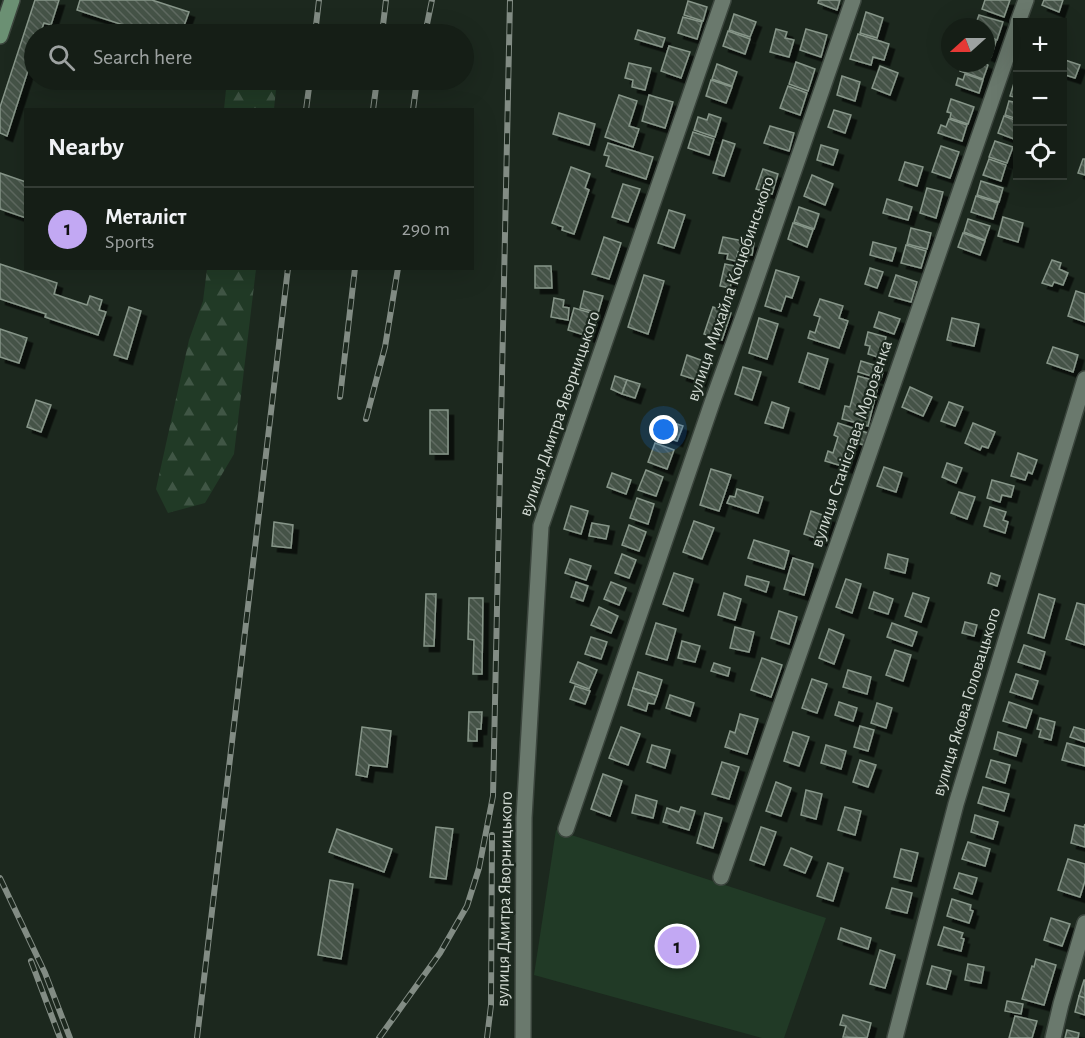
<!DOCTYPE html>
<meta charset="utf-8">
<style>
body{margin:0;font-family:"Alegreya Sans",sans-serif;background:#222b23;color:#f1f3f6}
.controls{position:absolute;right:18px;top:18px;display:grid;overflow:hidden;border-radius:0px;box-shadow:0 6px 24px #0002}
.controls button{width:54px;height:54px;display:grid;place-items:center;padding:0;border:0;border-bottom:2px solid #343c35;background:#151e16;color:#f1f3f6;font:30px sans-serif}
.compass{position:absolute;left:941px;top:18px;width:54px;height:54px;border-radius:50%;background:#151e16;box-shadow:0 6px 24px #0002;rotate:249deg}
.you{position:absolute;left:664px;top:430px;width:21px;height:21px;margin:-15px;border:4px solid #fff;border-radius:50%;background:#1a73e8;box-shadow:0 0 0 9px #1a73e833}
.badge{display:grid;place-items:center;width:39px;height:39px;border-radius:50%;background:#c2a8f3;color:#111;font-size:20px;font-weight:700}
.pin{position:absolute;translate:-50% -50%;border:3px solid #fff;box-shadow:0 2px 6px #0006}
.list{margin:0;padding:0;list-style:none}
h2{display:flex;justify-content:space-between;align-items:center;height:78px;margin:0;padding:0 24px;font-size:26px}
h2 small{font-size:20px;font-weight:400;color:#9da2a1}
.list li{display:grid;grid-template-columns:39px 1fr auto;gap:18px;align-items:center;box-sizing:border-box;height:84px;padding:0 24px;border-top:2px solid #343c35}
.list b{display:block;font-size:22px;white-space:nowrap}
.list p{margin:0;font-size:20px;white-space:nowrap;color:#9da2a1}
.list em{font-size:20px;font-style:normal;color:#9da2a1}
.icon{flex:none;width:33px;height:33px;fill:none;stroke:currentColor;stroke-width:2;stroke-linecap:round;stroke-linejoin:round}
.map{position:relative;flex:none;width:1085px;height:1038px;overflow:hidden}
.search{position:absolute;background:#151e16;box-shadow:0 6px 24px #0002;left:24px;top:24px;width:450px;height:66px;display:flex;align-items:center;gap:15px;box-sizing:border-box;padding:0 21px;border-radius:33px;color:#9da2a1;font-size:22px}
.panel{position:absolute;background:#151e16;box-shadow:0 6px 24px #0002;left:24px;top:108px;width:450px;height:162px;border-radius:0px}
.map>svg:first-child{display:block}
</style>
<div class="map">
<svg width="1085" height="1038" viewBox="0 0 1085 1038">
<defs>
<pattern id="forest-firs" width="22" height="20" patternUnits="userSpaceOnUse" patternTransform="scale(1.5)"><rect width="22" height="20" fill="#213a26"/><path d="M5 1l3.5 6h-7zM16 11l3.5 6h-7z" fill="#405645"/></pattern>
<pattern id="building-back-hatch" width="6" height="6" patternUnits="userSpaceOnUse" patternTransform="scale(1.5)"><rect width="6" height="6" fill="#445247"/><path d="M-1 5l2 2M0 0l6 6M5-1l2 2" fill="none" stroke="#5e6a61"/></pattern>
<filter id="shadow"><feDropShadow dx="5.5" dy="5.5" stdDeviation="0" flood-color="#0009"/></filter>
</defs>
<rect width="100%" height="100%" fill="#1c281e"/>
<!-- green -->
<polygon fill="#213a26" points="556,830 826,918 784,1038 762,1038 534,975"/>
<!-- forest -->
<g fill="url(#forest-firs)">
<polygon points="227,80 277,80 274,109 224,109"/>
<polygon points="207,269 256,269 234,454 205,503 168,513 156,489 189,340 203,301"/>
</g>
<!-- building -->
<g fill="url(#building-back-hatch)" stroke="#879689" stroke-width="1.5" filter="url(#shadow)">
<polygon points="35,0 59,0 51,25 44,23 40,34 34,34 34,52 7,136 0,133 0,107"/>
<polygon points="80,0 152,0 189,12 181,34 151,34 77,10"/>
<polygon points="819,0 840,0 837,10 818,3"/>
<polygon points="985,0 1010,0 1004,17 982,9"/>
<polygon points="1044,0 1063,0 1059,12 1042,5"/>
<polygon points="688,1 707,7 703,21 684,15"/>
<polygon points="866,12 883,18 877,38 860,33"/>
<polygon points="734,14 756,22 750,37 729,30"/>
<polygon points="979,15 1003,22 997,40 986,36 986,27 975,26"/>
<polygon points="683,17 702,22 697,39 678,33"/>
<polygon points="776,29 787,32 785,38 794,40 789,57 770,52"/>
<polygon points="806,29 827,35 821,57 800,50"/>
<polygon points="638,30 665,38 662,47 635,39"/>
<polygon points="728,31 750,39 745,54 723,46"/>
<polygon points="858,34 889,44 884,60 873,57 871,65 850,59"/>
<polygon points="986,38 996,41 991,57 986,55"/>
<polygon points="669,46 690,52 681,78 661,71"/>
<polygon points="1062,59 1080,65 1075,78 1062,74"/>
<polygon points="796,62 815,69 808,91 789,84"/>
<polygon points="629,63 651,68 645,90 632,87 633,80 625,78"/>
<polygon points="963,63 984,63 988,65 983,79 960,71"/>
<polygon points="717,64 737,72 732,86 712,79"/>
<polygon points="880,66 898,73 890,95 872,88"/>
<polygon points="965,74 983,80 979,93 956,85 958,78 963,80"/>
<polygon points="842,76 860,82 855,101 837,95"/>
<polygon points="711,80 732,87 726,103 706,96"/>
<polygon points="1015,80 1018,81 1018,98 1010,96"/>
<polygon points="788,86 807,93 800,115 780,108"/>
<polygon points="619,95 637,101 629,126 639,129 633,147 605,137"/>
<polygon points="649,95 673,102 665,128 642,121"/>
<polygon points="951,99 974,107 968,124 950,118 951,113 947,112"/>
<polygon points="1009,101 1018,103 1018,119 1005,115"/>
<polygon points="834,110 851,115 845,133 828,127"/>
<polygon points="559,113 595,124 589,145 553,134"/>
<polygon points="709,114 721,118 715,137 694,130 698,117 707,120"/>
<polygon points="1004,116 1018,121 1018,129 1014,139 998,133"/>
<polygon points="949,119 967,125 962,141 938,133 941,125 946,127"/>
<polygon points="770,126 794,133 789,151 764,143"/>
<polygon points="693,132 714,139 709,155 688,148"/>
<polygon points="723,140 735,144 724,176 713,173"/>
<polygon points="995,141 1013,147 1007,163 989,157"/>
<polygon points="608,143 653,157 646,179 606,166 609,156 604,155"/>
<polygon points="821,145 838,150 833,165 817,160"/>
<polygon points="941,146 959,152 950,178 932,172"/>
<polygon points="989,159 1006,165 1001,181 983,175"/>
<polygon points="1083,159 1085,159 1085,175 1078,173"/>
<polygon points="905,162 923,167 917,186 899,180"/>
<polygon points="571,167 590,174 585,188 589,190 574,234 562,230 563,227 552,223"/>
<polygon points="763,169 778,174 772,194 756,189"/>
<polygon points="0,173 26,182 26,218 0,209"/>
<polygon points="812,175 833,184 825,205 804,196"/>
<polygon points="981,181 1003,188 999,202 977,195"/>
<polygon points="623,184 640,189 628,222 612,217"/>
<polygon points="927,188 943,192 936,218 920,213"/>
<polygon points="976,196 998,203 993,219 971,212"/>
<polygon points="887,199 912,207 908,220 883,213"/>
<polygon points="799,207 819,214 814,229 794,222"/>
<polygon points="669,210 685,215 674,248 658,243"/>
<polygon points="1003,217 1023,223 1018,242 998,236"/>
<polygon points="968,219 990,226 985,240 964,232"/>
<polygon points="793,223 813,230 807,247 788,239"/>
<polygon points="911,228 931,233 927,249 907,244"/>
<polygon points="963,233 985,241 980,255 958,247"/>
<polygon points="604,237 621,243 609,279 592,274"/>
<polygon points="723,237 754,243 752,255 738,252 736,261 727,259 728,254 719,253"/>
<polygon points="873,242 896,248 892,261 870,255"/>
<polygon points="906,245 926,251 921,268 901,263"/>
<polygon points="1052,260 1061,263 1059,269 1068,273 1063,285 1054,282 1052,286 1042,283"/>
<polygon points="0,264 57,283 54,294 87,305 90,296 102,300 99,310 106,312 98,335 45,317 46,314 0,299"/>
<polygon points="725,264 735,266 730,288 720,286"/>
<polygon points="535,266 551,266 552,288 535,288"/>
<polygon points="870,268 883,272 877,288 865,284"/>
<polygon points="776,270 799,277 792,298 786,296 781,311 765,306"/>
<polygon points="644,275 664,281 648,334 628,327"/>
<polygon points="896,275 917,282 911,302 889,296"/>
<polygon points="584,291 603,296 598,313 580,308"/>
<polygon points="1076,291 1085,294 1085,322 1068,316"/>
<polygon points="554,298 564,300 563,307 569,308 568,320 551,317"/>
<polygon points="820,299 843,306 839,318 848,321 839,348 808,338 810,331 815,333 820,317 814,315"/>
<polygon points="129,307 141,311 127,359 114,355"/>
<polygon points="713,307 731,313 722,340 704,334"/>
<polygon points="574,308 598,315 591,337 568,330"/>
<polygon points="879,312 900,319 894,334 874,327"/>
<polygon points="759,318 778,324 767,359 749,353"/>
<polygon points="952,318 979,324 974,346 947,340"/>
<polygon points="0,329 27,338 19,363 0,357"/>
<polygon points="868,332 886,337 881,358 868,354 870,346 865,345"/>
<polygon points="1053,347 1078,355 1073,372 1047,363"/>
<polygon points="808,353 828,359 819,389 799,382"/>
<polygon points="687,355 706,362 700,381 681,375"/>
<polygon points="861,361 884,368 881,379 858,372"/>
<polygon points="743,367 761,372 752,400 735,394"/>
<polygon points="615,376 627,380 622,394 611,389"/>
<polygon points="858,376 879,382 868,426 842,419 845,406 850,407"/>
<polygon points="627,380 640,384 635,398 622,394"/>
<polygon points="910,387 932,397 923,416 902,407"/>
<polygon points="36,400 51,405 41,432 27,427"/>
<polygon points="772,402 789,408 783,428 765,423"/>
<polygon points="949,402 963,407 955,426 941,421"/>
<rect x="430" y="410" width="18" height="44"/>
<polygon points="668,421 683,426 677,441 663,436"/>
<polygon points="838,423 868,433 864,445 857,443 849,468 825,461 828,451 833,453 838,437 834,435"/>
<polygon points="973,423 995,432 988,448 982,446 980,450 965,443"/>
<polygon points="655,443 674,450 667,469 648,462"/>
<polygon points="1018,453 1037,460 1032,474 1028,472 1025,480 1011,476"/>
<polygon points="947,463 962,468 956,483 942,477"/>
<polygon points="884,467 902,473 896,492 877,486"/>
<polygon points="711,469 731,475 719,511 700,505"/>
<polygon points="646,470 663,477 656,496 638,490"/>
<polygon points="612,473 631,480 626,494 607,487"/>
<polygon points="992,480 1014,486 1011,497 1002,495 1000,502 987,498"/>
<polygon points="737,489 763,497 758,513 727,503 730,496 735,497"/>
<polygon points="959,492 975,497 967,519 951,513"/>
<polygon points="637,498 654,504 648,524 630,518"/>
<polygon points="571,506 588,511 581,534 564,529"/>
<polygon points="990,507 1006,512 1003,520 1008,522 1005,533 984,526"/>
<polygon points="811,511 831,518 824,541 804,534"/>
<polygon points="694,521 714,528 702,559 683,552"/>
<polygon points="274,522 293,525 291,548 272,546"/>
<polygon points="592,523 609,526 606,539 589,536"/>
<polygon points="629,525 646,532 639,551 622,545"/>
<polygon points="754,540 789,551 784,569 748,558"/>
<polygon points="622,554 636,560 629,578 615,573"/>
<polygon points="888,554 908,559 905,573 885,568"/>
<polygon points="793,558 813,564 804,595 784,589"/>
<polygon points="570,559 591,566 586,580 565,573"/>
<polygon points="674,573 693,579 683,611 663,604"/>
<polygon points="991,573 1000,576 997,586 988,583"/>
<polygon points="747,576 769,582 766,592 745,585"/>
<polygon points="846,579 861,584 852,613 836,607"/>
<polygon points="576,582 588,586 583,601 571,597"/>
<polygon points="611,582 626,588 619,605 604,599"/>
<polygon points="874,592 893,599 888,614 869,608"/>
<polygon points="724,593 741,599 735,620 718,615"/>
<polygon points="913,593 929,598 921,622 905,616"/>
<polygon points="426,594 436,594 434,646 424,646"/>
<polygon points="1039,594 1055,599 1044,638 1028,633"/>
<polygon points="469,598 483,598 482,674 473,674 474,640 468,639"/>
<polygon points="1077,603 1085,605 1085,645 1066,639"/>
<polygon points="599,607 618,616 611,633 591,625"/>
<polygon points="779,611 797,617 789,644 771,638"/>
<polygon points="965,622 977,625 974,636 962,633"/>
<polygon points="656,623 676,629 667,660 646,654"/>
<polygon points="892,623 917,632 912,646 887,637"/>
<polygon points="735,627 754,632 749,652 730,648"/>
<polygon points="829,629 844,635 834,664 819,658"/>
<polygon points="591,637 607,642 601,659 585,654"/>
<polygon points="682,641 700,646 695,662 678,658"/>
<polygon points="1024,645 1045,652 1040,669 1018,662"/>
<polygon points="895,650 911,655 903,681 886,675"/>
<polygon points="762,658 782,665 771,697 751,690"/>
<polygon points="578,662 597,670 589,689 570,682"/>
<polygon points="714,663 730,668 728,676 711,671"/>
<polygon points="848,670 871,677 867,694 843,687"/>
<polygon points="638,672 662,680 657,696 633,688"/>
<polygon points="1016,674 1038,681 1032,699 1010,692"/>
<polygon points="812,679 827,684 817,713 802,708"/>
<polygon points="575,686 590,691 585,704 570,699"/>
<polygon points="633,688 657,696 654,704 648,703 646,711 628,705"/>
<polygon points="670,695 694,703 690,716 666,708"/>
<polygon points="839,702 857,708 853,721 835,715"/>
<polygon points="1009,702 1032,710 1026,728 1003,721"/>
<polygon points="877,703 892,708 886,728 871,723"/>
<polygon points="469,712 482,712 481,729 477,729 477,741 468,741"/>
<polygon points="740,714 758,719 747,754 725,747 730,731 735,733"/>
<polygon points="1040,718 1055,722 1051,740 1039,737 1041,730 1037,729"/>
<polygon points="860,726 874,730 868,751 854,747"/>
<polygon points="362,727 391,731 387,767 369,765 367,777 356,775"/>
<polygon points="621,727 640,734 628,765 609,758"/>
<polygon points="1074,727 1085,730 1085,742 1070,737"/>
<polygon points="793,732 809,737 799,766 784,761"/>
<polygon points="998,732 1021,739 1016,756 994,749"/>
<polygon points="1067,743 1085,748 1085,766 1062,760"/>
<polygon points="652,745 670,750 665,768 647,762"/>
<polygon points="826,745 846,751 841,769 821,763"/>
<polygon points="860,760 876,765 868,787 853,782"/>
<polygon points="991,760 1010,765 1005,783 986,777"/>
<polygon points="722,762 739,767 729,799 712,794"/>
<polygon points="603,774 622,781 610,816 591,809"/>
<polygon points="776,782 791,788 781,816 766,811"/>
<polygon points="983,787 1009,794 1004,811 978,803"/>
<polygon points="806,790 822,794 816,819 801,815"/>
<polygon points="636,795 657,801 653,818 632,813"/>
<polygon points="681,807 695,811 689,830 663,822 667,808 679,812"/>
<polygon points="845,807 861,811 855,835 838,830"/>
<polygon points="705,813 722,818 713,848 697,843"/>
<polygon points="975,815 998,822 993,839 971,832"/>
<polygon points="1085,824 1085,847 1071,843 1075,825 1084,827"/>
<polygon points="436,827 453,829 446,879 430,877"/>
<polygon points="761,827 776,832 764,865 750,860"/>
<polygon points="337,829 392,849 384,872 329,852"/>
<polygon points="968,842 990,849 985,866 962,859"/>
<polygon points="791,848 812,857 805,873 784,865"/>
<polygon points="901,849 918,853 911,881 894,877"/>
<polygon points="1068,859 1085,864 1085,881 1080,897 1058,890"/>
<polygon points="828,863 843,868 833,901 817,896"/>
<polygon points="959,873 977,878 972,894 954,888"/>
<polygon points="330,880 353,884 341,959 318,955"/>
<polygon points="892,888 912,893 907,913 886,908"/>
<polygon points="952,899 971,905 970,910 973,911 969,923 947,916"/>
<polygon points="1051,918 1070,924 1062,946 1044,940"/>
<polygon points="944,927 963,933 961,938 964,939 961,951 938,945"/>
<polygon points="841,928 871,938 868,949 838,939"/>
<polygon points="880,950 895,955 885,988 870,984"/>
<polygon points="1036,959 1056,965 1044,1005 1022,999 1032,966 1034,967"/>
<polygon points="968,964 984,967 981,983 965,980"/>
<polygon points="932,966 951,971 946,989 927,984"/>
<polygon points="1084,980 1085,980 1085,998 1079,996"/>
<polygon points="1079,996 1085,998 1085,1015 1075,1012"/>
<polygon points="1007,1001 1023,1004 1021,1014 1005,1011"/>
<polygon points="843,1015 871,1023 867,1038 843,1037 846,1026 840,1025"/>
<polygon points="1015,1016 1037,1021 1032,1038 1009,1038"/>
<polygon points="1067,1030 1079,1033 1078,1038 1065,1038"/>
</g>
<g fill="none" stroke-linecap="round" stroke-linejoin="round">
<defs>
<g id="minor">
<polyline points="1018,22 1026,0"/>
<polyline points="566,829 713,400 747,306 853,0"/>
<polyline points="721,877 851,506 1018,24"/>
<polyline points="523,1038 524,818 541,526 723,0"/>
<polyline points="895,1038 956,804 1085,379"/>
<polyline points="1053,1038 1061,1004 1085,923"/>
</g>
<polyline id="secondary" points="0,36 12,0"/>
</defs>
<!-- minor casing -->
<use href="#minor" stroke="#3b453d" stroke-width="18"/>
<!-- secondary casing -->
<use href="#secondary" stroke="#3b453d" stroke-width="18"/>
<!-- minor -->
<use href="#minor" stroke="#6a796d" stroke-width="15"/>
<!-- secondary -->
<use href="#secondary" stroke="#6b9073" stroke-width="15"/>
<defs>
<g id="rail">
<polyline points="315,34 319,0"/>
<polyline points="382,34 386,0"/>
<polyline points="425,34 432,0"/>
<polyline points="306,110 310,80"/>
<polyline points="373,110 377,80"/>
<polyline points="413,110 417,80"/>
<polyline points="340,397 355,268"/>
<polyline points="366,419 385,347 398,268"/>
<polyline points="0,878 45,973 70,1038"/>
<polyline points="31,961 60,1038"/>
<polyline points="197,1038 288,268"/>
<polyline points="379,1038 440,953 467,906 479,868 493,796 510,0"/>
<polyline points="487,1038 491,1005 492,835"/>
</g>
</defs>
<!-- rail casing -->
<use href="#rail" stroke="#828c84" stroke-width="6"/>
<!-- rail -->
<use href="#rail" stroke="#1c281e" stroke-width="4" stroke-dasharray="11" stroke-linecap="butt"/>
</g>
<g text-anchor="middle" dominant-baseline="central" stroke-width="4.5" stroke-linejoin="round" paint-order="stroke">
<!-- street labels -->
<g font-size="18" fill="#d2dad3" stroke="#1c281e">
<text transform="translate(731 289) rotate(-71)">вулиця Михайла Коцюбинського</text>
<text transform="translate(560 414) rotate(-71)">вулиця Дмитра Яворницького</text>
<text transform="translate(852 444) rotate(-71)">вулиця Станіслава Морозенка</text>
<text transform="translate(967 702) rotate(-73)">вулиця Якова Головацького</text>
<text transform="translate(505 899) rotate(-89)">вулиця Дмитра Яворницького</text>
</g>
</g>
</svg>
<div class="controls">
<button>+</button>
<button>−</button>
<button><svg class="icon" aria-label="locate" viewBox="0 0 24 24"><circle cx="12" cy="12" r="6"/><path d="M12 2v4M12 18v4M2 12h4M18 12h4"/></svg></button>
</div>
<svg class="compass" viewBox="-18 -18 36 36"><path d="M0-13l5 13h-10z" fill="#e53935"/><path d="M0 13l5-13h-10z" fill="#9da2a1"/></svg>
<div class="you"></div>
<div class="pin badge" style="left:677px;top:946px">1</div>
<div class="search"><svg class="icon" aria-label="search" viewBox="0 0 24 24"><circle cx="10" cy="10" r="6"/><path d="M15 15l6 6"/></svg>Search here</div>
<section class="panel">
<h2>Nearby<small></small></h2>
<ul class="list">
<li><span class="badge">1</span><div><b>Металіст</b><p>Sports</p></div><em>290 m</em></li>
</ul>
</section>
</div>
